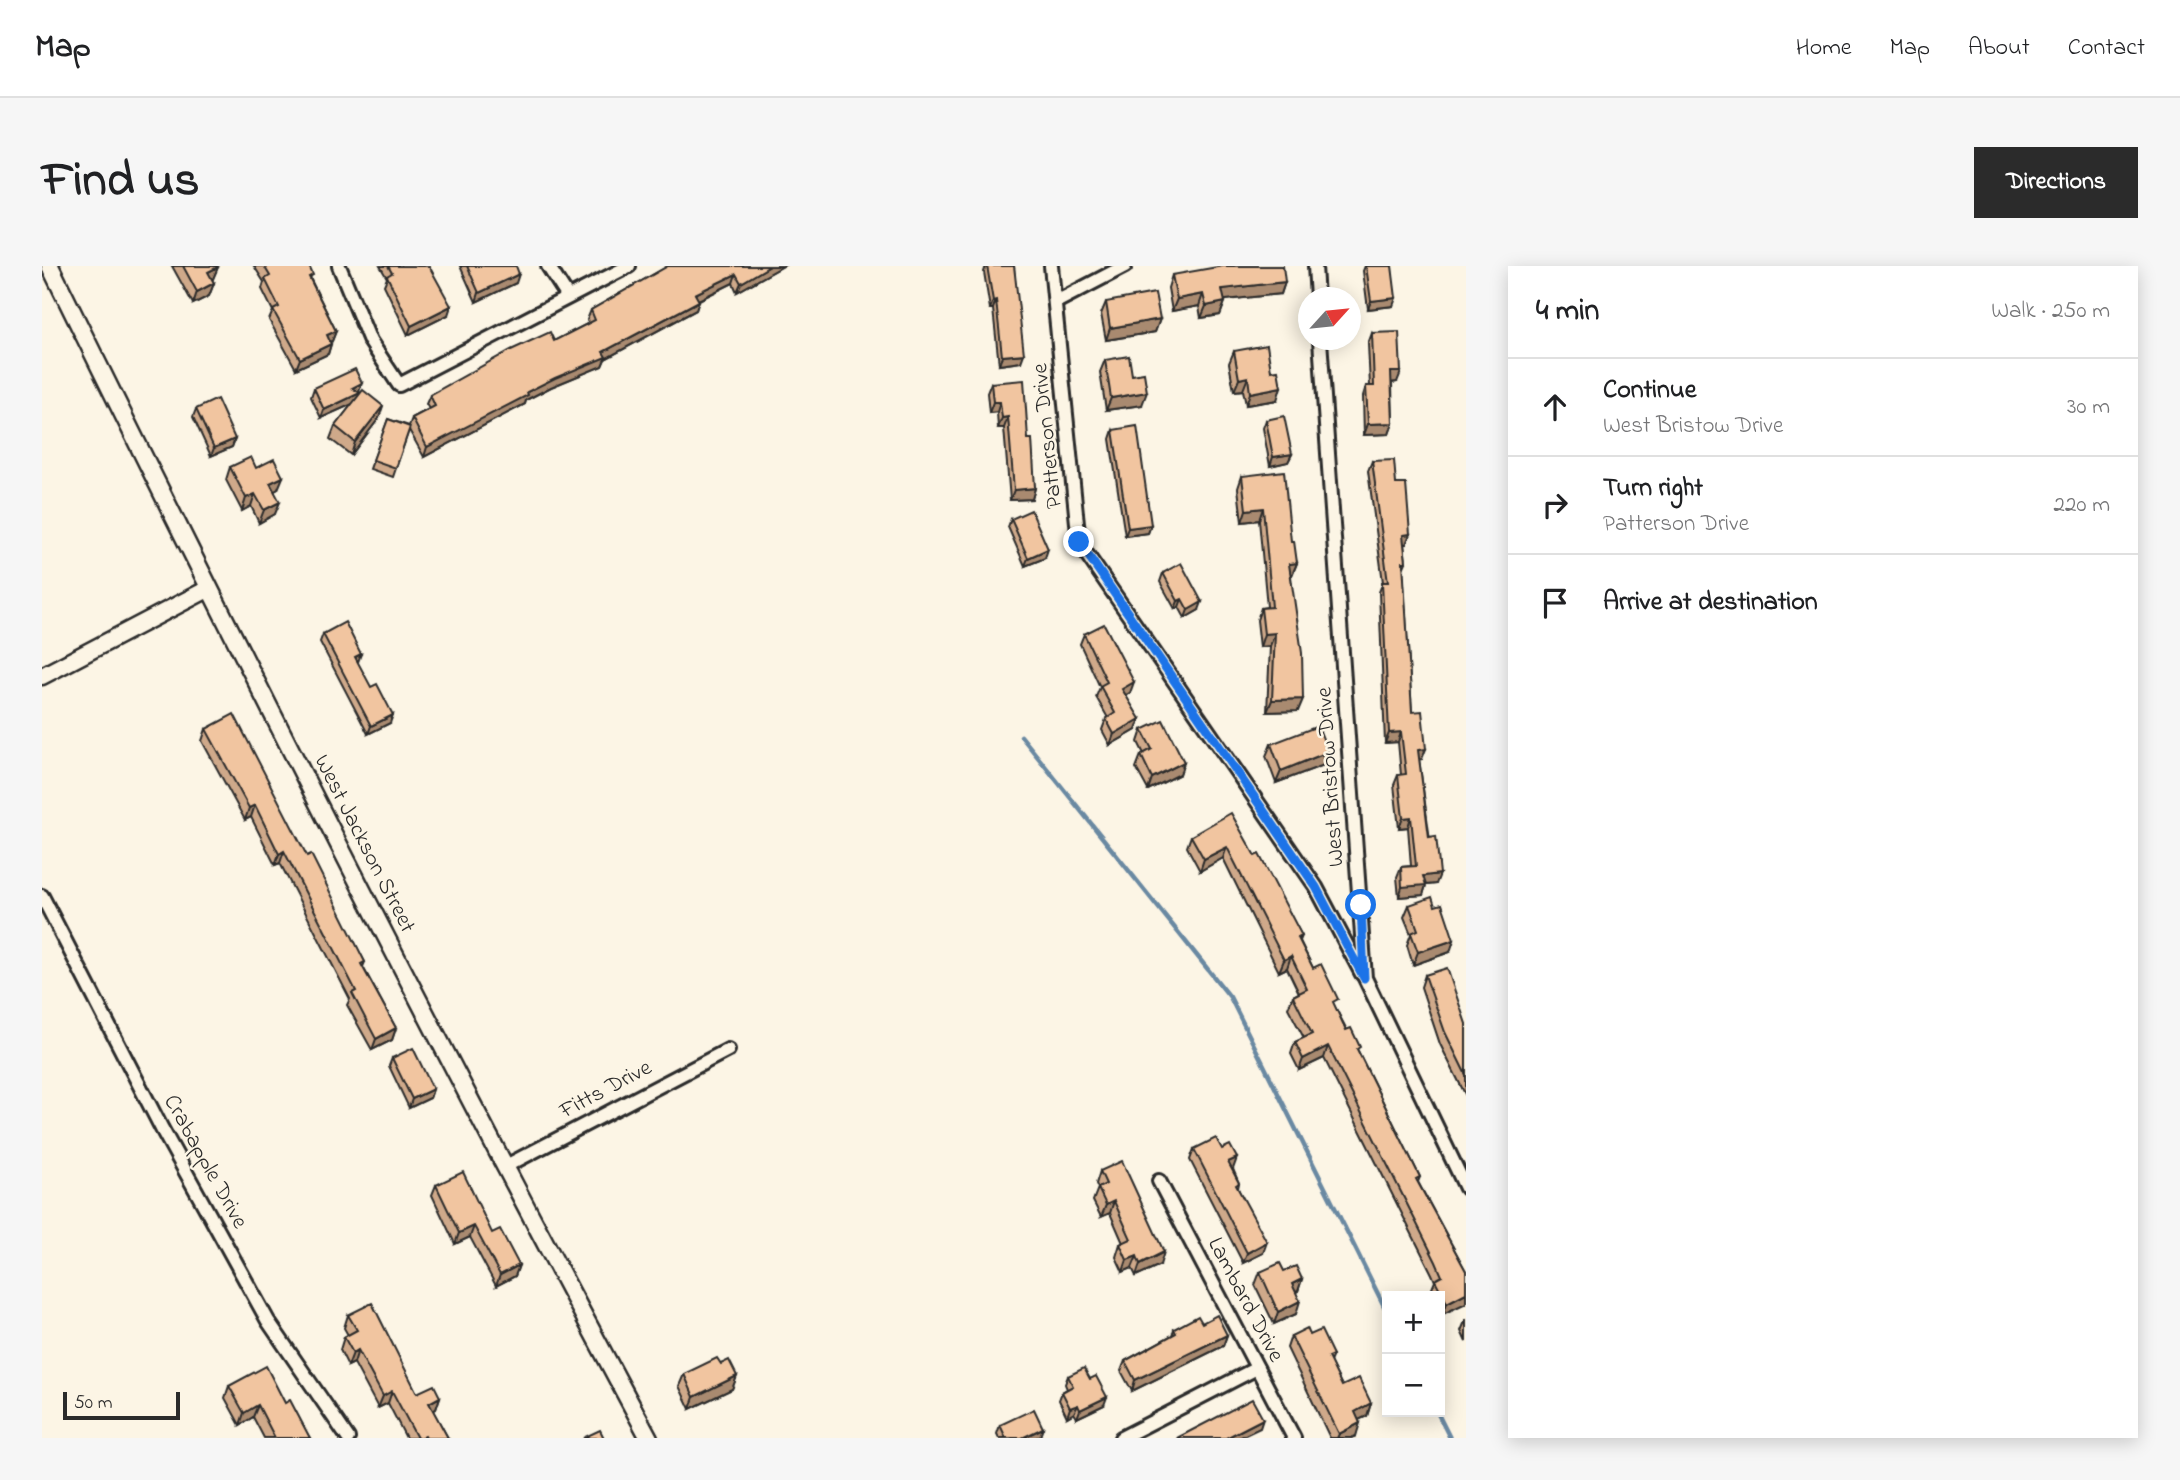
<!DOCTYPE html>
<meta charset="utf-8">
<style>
body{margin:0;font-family:"Indie Flower",sans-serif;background:#f6f6f6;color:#202124}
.controls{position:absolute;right:21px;bottom:21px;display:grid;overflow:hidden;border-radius:0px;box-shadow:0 4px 18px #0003}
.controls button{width:63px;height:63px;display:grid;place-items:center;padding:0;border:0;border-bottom:2px solid #e0e0e0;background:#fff;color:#202124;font:35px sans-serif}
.compass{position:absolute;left:1256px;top:21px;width:63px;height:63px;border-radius:50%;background:#fff;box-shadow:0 4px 18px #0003;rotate:63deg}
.scale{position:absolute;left:21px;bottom:18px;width:117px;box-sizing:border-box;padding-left:7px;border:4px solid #2b2b2b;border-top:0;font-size:19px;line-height:24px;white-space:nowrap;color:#2b2b2b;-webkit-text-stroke:5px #fcf5e5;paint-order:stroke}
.stop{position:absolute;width:21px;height:21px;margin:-16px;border:5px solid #1a73e8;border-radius:50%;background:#fff}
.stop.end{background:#1a73e8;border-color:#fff;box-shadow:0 2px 7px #0008}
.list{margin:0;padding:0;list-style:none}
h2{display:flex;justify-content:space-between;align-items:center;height:91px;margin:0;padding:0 28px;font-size:30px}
h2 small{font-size:23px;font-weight:400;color:#757577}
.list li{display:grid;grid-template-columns:46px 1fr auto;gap:21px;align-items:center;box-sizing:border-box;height:98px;padding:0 28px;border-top:2px solid #e0e0e0}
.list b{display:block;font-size:26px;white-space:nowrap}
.list p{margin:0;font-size:23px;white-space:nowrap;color:#757577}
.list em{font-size:23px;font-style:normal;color:#757577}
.icon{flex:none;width:38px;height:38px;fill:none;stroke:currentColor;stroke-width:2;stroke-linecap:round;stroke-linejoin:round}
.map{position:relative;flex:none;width:1424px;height:1172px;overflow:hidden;border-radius:0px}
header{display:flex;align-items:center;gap:42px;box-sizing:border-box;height:98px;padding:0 35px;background:#fff;border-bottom:2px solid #e0e0e0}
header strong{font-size:33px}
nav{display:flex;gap:38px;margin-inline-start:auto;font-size:24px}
.intro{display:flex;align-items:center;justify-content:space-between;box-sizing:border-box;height:168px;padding:0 42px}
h1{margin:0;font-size:49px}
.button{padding:18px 32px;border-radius:0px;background:#2b2b2b;color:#fff;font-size:24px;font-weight:700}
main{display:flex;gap:42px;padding:0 42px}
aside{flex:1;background:#fff;border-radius:0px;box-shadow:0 4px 18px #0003}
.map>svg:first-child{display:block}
</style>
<header>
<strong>Map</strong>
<nav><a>Home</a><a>Map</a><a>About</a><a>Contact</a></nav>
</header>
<div class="intro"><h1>Find us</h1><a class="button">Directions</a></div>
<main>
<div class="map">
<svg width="1424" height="1172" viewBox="0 0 1424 1172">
<rect width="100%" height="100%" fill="#fcf5e5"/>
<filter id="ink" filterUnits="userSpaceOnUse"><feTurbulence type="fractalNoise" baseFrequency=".0143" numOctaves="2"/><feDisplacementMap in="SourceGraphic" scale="14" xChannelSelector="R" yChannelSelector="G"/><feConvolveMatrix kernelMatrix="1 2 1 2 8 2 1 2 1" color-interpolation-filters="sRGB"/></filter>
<g filter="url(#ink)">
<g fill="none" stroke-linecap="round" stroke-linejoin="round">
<!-- stream -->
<g stroke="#6b89a2" stroke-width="4.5">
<polyline points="979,470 1188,731 1345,1046"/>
<polyline points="1395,1146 1408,1172"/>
</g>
<defs>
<g id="minor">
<polyline points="297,0 328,75 357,119 587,0"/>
<polyline points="506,0 526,31"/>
<polyline points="1009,0 1037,277 1274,621 1320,708"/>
<polyline points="1273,0 1275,32"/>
<polyline points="1014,36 1083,0"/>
<polyline points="1278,74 1323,712 1424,922"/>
<polyline points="0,630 120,863 226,1055 306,1172"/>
<polyline points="462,901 686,784"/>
<polyline points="1117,915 1252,1172"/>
<polyline points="1079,1172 1215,1102"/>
</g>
<g id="tertiary">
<path d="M8,0C201,394 399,785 607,1172"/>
<polyline points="0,410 166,323"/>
</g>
</defs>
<!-- minor casing -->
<use href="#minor" stroke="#2b2b2b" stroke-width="18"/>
<!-- tertiary casing -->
<use href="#tertiary" stroke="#2b2b2b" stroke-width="21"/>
<!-- minor -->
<use href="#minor" stroke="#fcf5e5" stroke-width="12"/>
<!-- tertiary -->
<use href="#tertiary" stroke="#fcf5e5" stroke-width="16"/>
</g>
<!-- wall -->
<g fill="#cfa98a" stroke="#2b2b2b" stroke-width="2">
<polygon points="130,0 175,0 176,1 170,14 172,17 167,30 151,38"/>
<polygon points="212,0 267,0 269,14 294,65 290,75 288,76 289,78 286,88 254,103 227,54 231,45 220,23 222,16"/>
<polygon points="338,0 387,0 406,49 366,69 342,19 345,12"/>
<polygon points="418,0 474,0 474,17 434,36"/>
<polygon points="626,0 741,0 695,26 691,17 657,34 654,44 563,93 560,100 509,121 484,134 483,138 382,191 367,164 351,211 328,203 346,153 367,160 370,152 387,143 384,138 388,129 512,75 547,57 545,54 549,44"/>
<polygon points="944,0 972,0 979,96 957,99 951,43 948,43 942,6"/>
<polygon points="1323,0 1350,0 1351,40 1326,43 1321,5"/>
<polygon points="1130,9 1243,16 1239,28 1182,34 1183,36 1178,49 1159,52 1157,40 1130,45 1126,22"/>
<polygon points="1064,36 1118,53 1113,66 1064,74 1059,48"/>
<polygon points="1330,67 1355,116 1350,117 1351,157 1347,168 1322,169 1321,130 1324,120 1328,120 1326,78"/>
<polygon points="1192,85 1235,134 1204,139 1201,124 1192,125 1187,97"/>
<polygon points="1063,94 1090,109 1100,139 1064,144 1058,106"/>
<polygon points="949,117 986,173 993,222 990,233 968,234 962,162 956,162 955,146 947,147 945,127"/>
<polygon points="272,122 317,126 337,152 309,189 288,173 293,160 310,138 279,152 269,131"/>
<polygon points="154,143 193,173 190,181 169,190 151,151"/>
<polygon points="1224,154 1250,188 1246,196 1228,200 1221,162"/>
<polygon points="1071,164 1109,259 1106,267 1083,270 1068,173"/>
<polygon points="1330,195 1354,218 1364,278 1362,278 1364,296 1361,303 1370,446 1380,493 1377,493 1394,618 1384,619 1381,629 1357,631 1355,611 1359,601 1369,600 1366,561 1357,562 1352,519 1356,509 1359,509 1356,476 1343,477 1337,326 1341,316 1326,205"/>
<polygon points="188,201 214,202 236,223 232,225 233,248 217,257 209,240 200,245 184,214"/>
<polygon points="1200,210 1249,275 1255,297 1250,309 1249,309 1256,445 1225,446 1228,380 1218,381 1215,354 1219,342 1225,341 1217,254 1200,256 1196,222"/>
<polygon points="969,253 1003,292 983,300 966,261"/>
<polygon points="1121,307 1157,344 1143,352 1137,341 1133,343 1118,316"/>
<polygon points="281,368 348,457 326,468 278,376"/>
<polygon points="1042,368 1088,427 1084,429 1094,464 1068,479 1060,464 1064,453 1066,452 1054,431 1058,421 1038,378"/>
<polygon points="164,463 265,590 323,696 321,701 354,762 350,774 330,784 305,739 308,733 238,597 233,599 209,551 203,554 160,475"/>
<polygon points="1100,464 1142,496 1138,508 1106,524 1094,502 1099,489 1102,488 1096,476"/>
<polygon points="1229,478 1282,499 1234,517 1224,490"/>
<polygon points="1149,570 1213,590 1260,670 1258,675 1271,702 1293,741 1317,787 1378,911 1376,916 1424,1005 1401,1048 1398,1042 1398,1030 1392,1030 1389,1025 1393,1015 1390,1008 1282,792 1257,804 1249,788 1253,776 1262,772 1246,742 1251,730 1257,727 1245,702 1237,706 1181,592 1158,605 1145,581"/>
<polygon points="1367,639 1408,686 1371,699 1365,679 1369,668 1362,651"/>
<polygon points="1383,709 1424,758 1424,827 1423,828 1398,778 1379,721"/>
<polygon points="350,792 391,823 388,832 367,842 347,800"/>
<polygon points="1152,883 1191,903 1197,917 1196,922 1221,987 1201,997 1148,894"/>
<polygon points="1058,905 1118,999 1094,1010 1090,1002 1081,1006 1074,991 1078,978 1081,977 1068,947 1059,951 1051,935 1056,922 1054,918"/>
<polygon points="394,919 450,967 477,999 473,1010 454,1020 428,971 413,978 390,929"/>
<polygon points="1242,1005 1260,1013 1256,1025 1254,1026 1254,1048 1232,1058 1213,1019 1218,1006"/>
<polygon points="306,1049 375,1127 398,1131 394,1143 391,1145 406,1172 364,1172 346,1137 336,1142 312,1097 306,1100 298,1084 302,1071 306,1069 302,1062"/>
<polygon points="1424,1053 1424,1076 1419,1065"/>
<polygon points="1160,1057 1185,1069 1181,1080 1090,1125 1079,1105 1083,1095 1130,1069 1132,1063"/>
<polygon points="1268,1069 1291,1089 1288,1096 1300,1120 1329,1137 1325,1150 1316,1154 1314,1170 1309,1172 1288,1172 1245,1082 1249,1070"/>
<polygon points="679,1098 695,1110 690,1123 648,1143 637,1120 642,1108"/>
<polygon points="1026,1110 1062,1139 1035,1152 1032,1147 1025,1151 1017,1134 1020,1126 1025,1123 1023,1118"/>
<polygon points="187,1120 243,1137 268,1172 222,1172 211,1151 198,1159 183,1132"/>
<polygon points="958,1159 998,1170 994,1172 957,1172 955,1168"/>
</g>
<!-- shaded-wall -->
<g fill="#a98a70" stroke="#2b2b2b" stroke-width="2">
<polygon points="728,0 741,0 695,26 699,17"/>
<polygon points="176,1 171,13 162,19 166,6"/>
<polygon points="477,8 474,17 434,36 437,27"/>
<polygon points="694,8 691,17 650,37 653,28"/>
<polygon points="1243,16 1239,28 1175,35 1180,23"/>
<polygon points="172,17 167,30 151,38 155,26"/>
<polygon points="1161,28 1157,40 1130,45 1135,33"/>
<polygon points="1354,32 1351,40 1326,43 1329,35"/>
<polygon points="954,34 951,43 948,43 951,35"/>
<polygon points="657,35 654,44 563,93 560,100 509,121 484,134 483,138 382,191 385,181 485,126"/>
<polygon points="1183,36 1178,49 1159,52 1164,40"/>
<polygon points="409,40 406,49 366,69 369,60"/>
<polygon points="1118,53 1113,66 1064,74 1068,62"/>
<polygon points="294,65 290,75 281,79 285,69"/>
<polygon points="289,78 286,88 254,103 258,93"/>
<polygon points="982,88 979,96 957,99 960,90"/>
<polygon points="1349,106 1359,106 1355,116 1346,117"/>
<polygon points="1206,111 1201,124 1192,125 1197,113"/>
<polygon points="320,117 317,126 307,130 310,122"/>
<polygon points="1239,121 1235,134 1204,139 1208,127"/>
<polygon points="1105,126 1100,139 1064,144 1069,132"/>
<polygon points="318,127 315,136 279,152 282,144"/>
<polygon points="951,136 958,136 955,146 947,147"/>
<polygon points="341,140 337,152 309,189 313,176"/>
<polygon points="966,151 962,162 956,162 960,152"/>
<polygon points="1351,157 1347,168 1322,169 1326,158"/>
<polygon points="193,173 190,181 169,190 172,182"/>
<polygon points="1250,188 1246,196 1228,200 1231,191"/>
<polygon points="241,211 236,223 224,230 228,217"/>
<polygon points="993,222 990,233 968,234 972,224"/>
<polygon points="213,228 209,240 200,245 204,232"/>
<polygon points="238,236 233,248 217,257 222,244"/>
<polygon points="1221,242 1217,254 1200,256 1204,244"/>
<polygon points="1109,259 1106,267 1083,270 1086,262"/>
<polygon points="1368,268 1364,278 1357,279 1361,269"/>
<polygon points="1006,283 1003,292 983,300 986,292"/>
<polygon points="1255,297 1250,309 1243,310 1247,298"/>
<polygon points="1140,333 1137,341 1133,343 1136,335"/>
<polygon points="1160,336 1157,344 1143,352 1146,344"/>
<polygon points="1233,367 1228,380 1218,381 1222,368"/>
<polygon points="319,388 316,396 313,391"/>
<polygon points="1092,416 1088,427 1076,433 1080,423"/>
<polygon points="1261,433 1256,445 1225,446 1230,434"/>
<polygon points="351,449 348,457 326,468 329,460"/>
<polygon points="1098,453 1094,464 1068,479 1072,468"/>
<polygon points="1359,466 1356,476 1343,477 1347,467"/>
<polygon points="1384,483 1380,493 1373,494 1376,484"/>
<polygon points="1286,486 1282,499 1234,517 1239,505"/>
<polygon points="1142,496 1138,508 1106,524 1110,512"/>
<polygon points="213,539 209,551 203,554 207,542"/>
<polygon points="1369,551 1366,561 1357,562 1361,552"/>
<polygon points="1185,581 1181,592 1158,605 1162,593"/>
<polygon points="242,585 238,597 233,599 237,588"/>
<polygon points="1398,608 1394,618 1384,619 1381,629 1357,631 1360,621 1381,610"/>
<polygon points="1412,674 1408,686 1371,699 1376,686"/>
<polygon points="1249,690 1245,702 1237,706 1242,694"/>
<polygon points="354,762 350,774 330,784 334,773"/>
<polygon points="1286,780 1282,792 1257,804 1261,793"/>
<polygon points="391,823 388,832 367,842 370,833"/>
<polygon points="1195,892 1191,903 1183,907 1186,896"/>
<polygon points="1072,935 1068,947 1059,951 1064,939"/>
<polygon points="432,960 428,971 413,978 417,967"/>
<polygon points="1225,976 1221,987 1201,997 1205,987"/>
<polygon points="1122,986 1118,999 1094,1010 1098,998"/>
<polygon points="1095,990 1090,1002 1081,1006 1085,994"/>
<polygon points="477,999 473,1010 454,1020 458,1009"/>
<polygon points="1260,1013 1256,1025 1245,1030 1250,1018"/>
<polygon points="1424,1027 1424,1037 1401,1048 1405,1037"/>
<polygon points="1258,1035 1254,1048 1232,1058 1236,1046"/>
<polygon points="1185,1069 1181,1080 1090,1125 1093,1114"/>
<polygon points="316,1084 312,1097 306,1100 311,1087"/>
<polygon points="695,1110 690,1123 648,1143 652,1131"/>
<polygon points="350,1125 346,1137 336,1142 341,1130"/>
<polygon points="398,1131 394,1143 382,1149 387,1137"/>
<polygon points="1065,1131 1062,1139 1035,1152 1038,1144"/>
<polygon points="1329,1137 1325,1150 1308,1158 1313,1146"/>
<polygon points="216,1139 211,1151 198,1159 202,1147"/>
<polygon points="1036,1139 1032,1147 1025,1151 1028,1142"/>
<polygon points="1221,1153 1218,1162 1197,1172 1184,1172"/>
<polygon points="1318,1157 1314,1170 1309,1172 1295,1172 1297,1168"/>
<polygon points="1001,1162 998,1170 994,1172 980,1172"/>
</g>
<!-- building -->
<g fill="#f1c5a0" stroke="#2b2b2b" stroke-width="2">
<polygon points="141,0 175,0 176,1 166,6 172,17 155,26"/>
<polygon points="222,0 267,0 271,9 267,11 294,65 285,69 289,78 258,93 231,44 237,41 223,13 228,10"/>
<polygon points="346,0 387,0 409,40 369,60 345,10 350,7"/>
<polygon points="425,0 474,0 477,8 437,27"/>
<polygon points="626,0 728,0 699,17 694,8 653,28 657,35 561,86 564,91 513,112 485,126 486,129 385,181 370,152 393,140 388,129 469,84 508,66 512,75 553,54 549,44"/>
<polygon points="945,0 972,0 982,88 960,90 954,34 951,35"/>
<polygon points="1181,0 1241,0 1243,16 1180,23 1183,36 1164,40 1161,28 1135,33 1130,9"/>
<polygon points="1324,0 1350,0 1354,32 1329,35"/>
<polygon points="1113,27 1118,53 1068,62 1064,36"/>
<polygon points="1357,66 1359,106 1349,106 1351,157 1326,158 1324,120 1332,120 1330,67"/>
<polygon points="1225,79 1229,105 1236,104 1239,121 1208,127 1206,111 1197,113 1192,85"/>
<polygon points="1087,90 1090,109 1102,107 1105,126 1069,132 1063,94"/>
<polygon points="313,103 320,117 310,122 318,127 282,144 272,122"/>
<polygon points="982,114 986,173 990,173 993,222 972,224 966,151 960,152 958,136 951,136 949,117"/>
<polygon points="321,124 341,140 313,176 293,160"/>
<polygon points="175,133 193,173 172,182 154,143"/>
<polygon points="1242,150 1250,188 1231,191 1224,154"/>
<polygon points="346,153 368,161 354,202 331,194"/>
<polygon points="1095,160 1109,259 1086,262 1071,164"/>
<polygon points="209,191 214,202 232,193 241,211 228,217 238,236 222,244 213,228 204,232 188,201"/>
<polygon points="1352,194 1354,218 1364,218 1368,268 1361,269 1364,296 1361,296 1370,446 1380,445 1384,483 1376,484 1387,571 1394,570 1398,608 1381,610 1384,619 1360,621 1359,601 1374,600 1369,551 1361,552 1356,509 1364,508 1359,466 1347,467 1340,316 1346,316 1330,195"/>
<polygon points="1242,205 1249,275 1252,275 1255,297 1247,298 1260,387 1261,433 1230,434 1233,367 1222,368 1219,342 1230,341 1221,242 1204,244 1200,210"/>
<polygon points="989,244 1006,283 986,292 969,253"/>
<polygon points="1139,297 1160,336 1146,344 1140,333 1136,335 1121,307"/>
<polygon points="303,356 319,388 313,391 329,421 335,418 351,449 329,460 281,368"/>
<polygon points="1062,358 1092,416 1080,423 1098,453 1072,468 1064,453 1073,447 1058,420 1065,416 1042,368"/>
<polygon points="192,448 265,590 269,588 323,696 319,698 354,762 334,773 310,727 314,725 242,585 237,588 213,539 207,542 164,463"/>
<polygon points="1121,454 1142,496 1110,512 1099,489 1110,483 1100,464"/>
<polygon points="1276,460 1286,486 1239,505 1229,478"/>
<polygon points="1189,547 1213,590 1217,588 1260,670 1256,672 1271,702 1279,698 1296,733 1291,736 1304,764 1309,762 1318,781 1315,783 1378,911 1374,913 1424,1005 1424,1027 1405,1037 1393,1014 1400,1010 1394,996 1286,780 1261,793 1253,776 1270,768 1251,730 1265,723 1249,690 1242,694 1185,581 1162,593 1149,570"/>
<polygon points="1390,631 1393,640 1400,638 1412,674 1376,686 1369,667 1376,664 1367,639"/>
<polygon points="1405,702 1424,758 1424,809 1403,766 1383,709"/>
<polygon points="371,782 391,823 370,833 350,792"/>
<polygon points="1174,872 1180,883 1188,879 1195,892 1186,896 1197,917 1194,919 1225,976 1205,987 1152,883"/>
<polygon points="1080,895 1122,986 1098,998 1095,990 1085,994 1078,978 1089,973 1072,935 1064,939 1056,922 1064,918 1058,905"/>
<polygon points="421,906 450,967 458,963 477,999 458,1009 432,960 417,967 394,919"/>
<polygon points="1238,997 1242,1005 1254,1000 1260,1013 1250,1018 1258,1035 1236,1046 1218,1006"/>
<polygon points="330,1037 375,1127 392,1119 398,1131 387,1137 406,1172 384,1172 383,1170 379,1172 375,1172 350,1125 341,1130 316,1084 311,1087 302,1071 315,1064 306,1049"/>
<polygon points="1175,1049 1185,1069 1093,1114 1083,1095 1134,1067 1132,1063 1156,1050 1160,1057"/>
<polygon points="1265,1062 1268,1069 1279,1064 1291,1089 1286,1091 1300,1120 1317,1112 1329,1137 1313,1146 1318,1157 1297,1168 1249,1070"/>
<polygon points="675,1092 679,1098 687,1094 695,1110 652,1131 642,1108"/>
<polygon points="224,1100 243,1137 248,1134 268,1172 233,1172 216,1139 202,1147 187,1120"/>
<polygon points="1042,1102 1048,1113 1054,1110 1065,1131 1038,1144 1036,1139 1028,1142 1020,1126 1031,1120 1026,1110"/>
<polygon points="1210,1133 1221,1153 1184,1172 1135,1172"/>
<polygon points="992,1143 1001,1162 980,1172 964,1172 958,1159"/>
<polygon points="558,1164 562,1172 541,1172"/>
</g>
</g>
<g fill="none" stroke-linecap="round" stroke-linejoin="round" filter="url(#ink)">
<!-- route -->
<polyline stroke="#1a73e8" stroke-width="9" points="1037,276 1274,621 1322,712 1319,639"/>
</g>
<g text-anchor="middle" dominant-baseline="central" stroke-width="5" stroke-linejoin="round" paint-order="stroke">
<!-- street labels -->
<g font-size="23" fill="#2b2b2b" stroke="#fcf5e5">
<text transform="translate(1006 170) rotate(-96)">Patterson Drive</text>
<text transform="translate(1289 511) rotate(-94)">West Bristow Drive</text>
<text transform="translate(322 578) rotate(63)">West Jackson Street</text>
<text transform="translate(564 824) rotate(-28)">Fitts Drive</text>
<text transform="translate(163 896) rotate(61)">Crabapple Drive</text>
<text transform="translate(1203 1034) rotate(62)">Lambard Drive</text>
</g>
</g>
</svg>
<div class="controls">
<button>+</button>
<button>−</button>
</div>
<svg class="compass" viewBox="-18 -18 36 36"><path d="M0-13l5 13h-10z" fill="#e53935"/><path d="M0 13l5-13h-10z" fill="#757577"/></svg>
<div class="scale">50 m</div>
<div class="stop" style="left:1319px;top:639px"></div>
<div class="stop end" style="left:1037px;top:276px"></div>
</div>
<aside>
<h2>4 min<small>Walk · 250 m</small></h2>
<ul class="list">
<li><svg class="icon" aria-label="ahead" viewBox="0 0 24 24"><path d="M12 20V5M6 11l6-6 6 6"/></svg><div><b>Continue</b><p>West Bristow Drive</p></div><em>30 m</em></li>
<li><svg class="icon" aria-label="right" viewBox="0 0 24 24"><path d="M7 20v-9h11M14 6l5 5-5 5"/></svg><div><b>Turn right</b><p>Patterson Drive</p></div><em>220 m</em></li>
<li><svg class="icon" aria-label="arrive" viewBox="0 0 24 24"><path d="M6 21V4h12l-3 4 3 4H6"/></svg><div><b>Arrive at destination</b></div></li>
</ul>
</aside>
</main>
